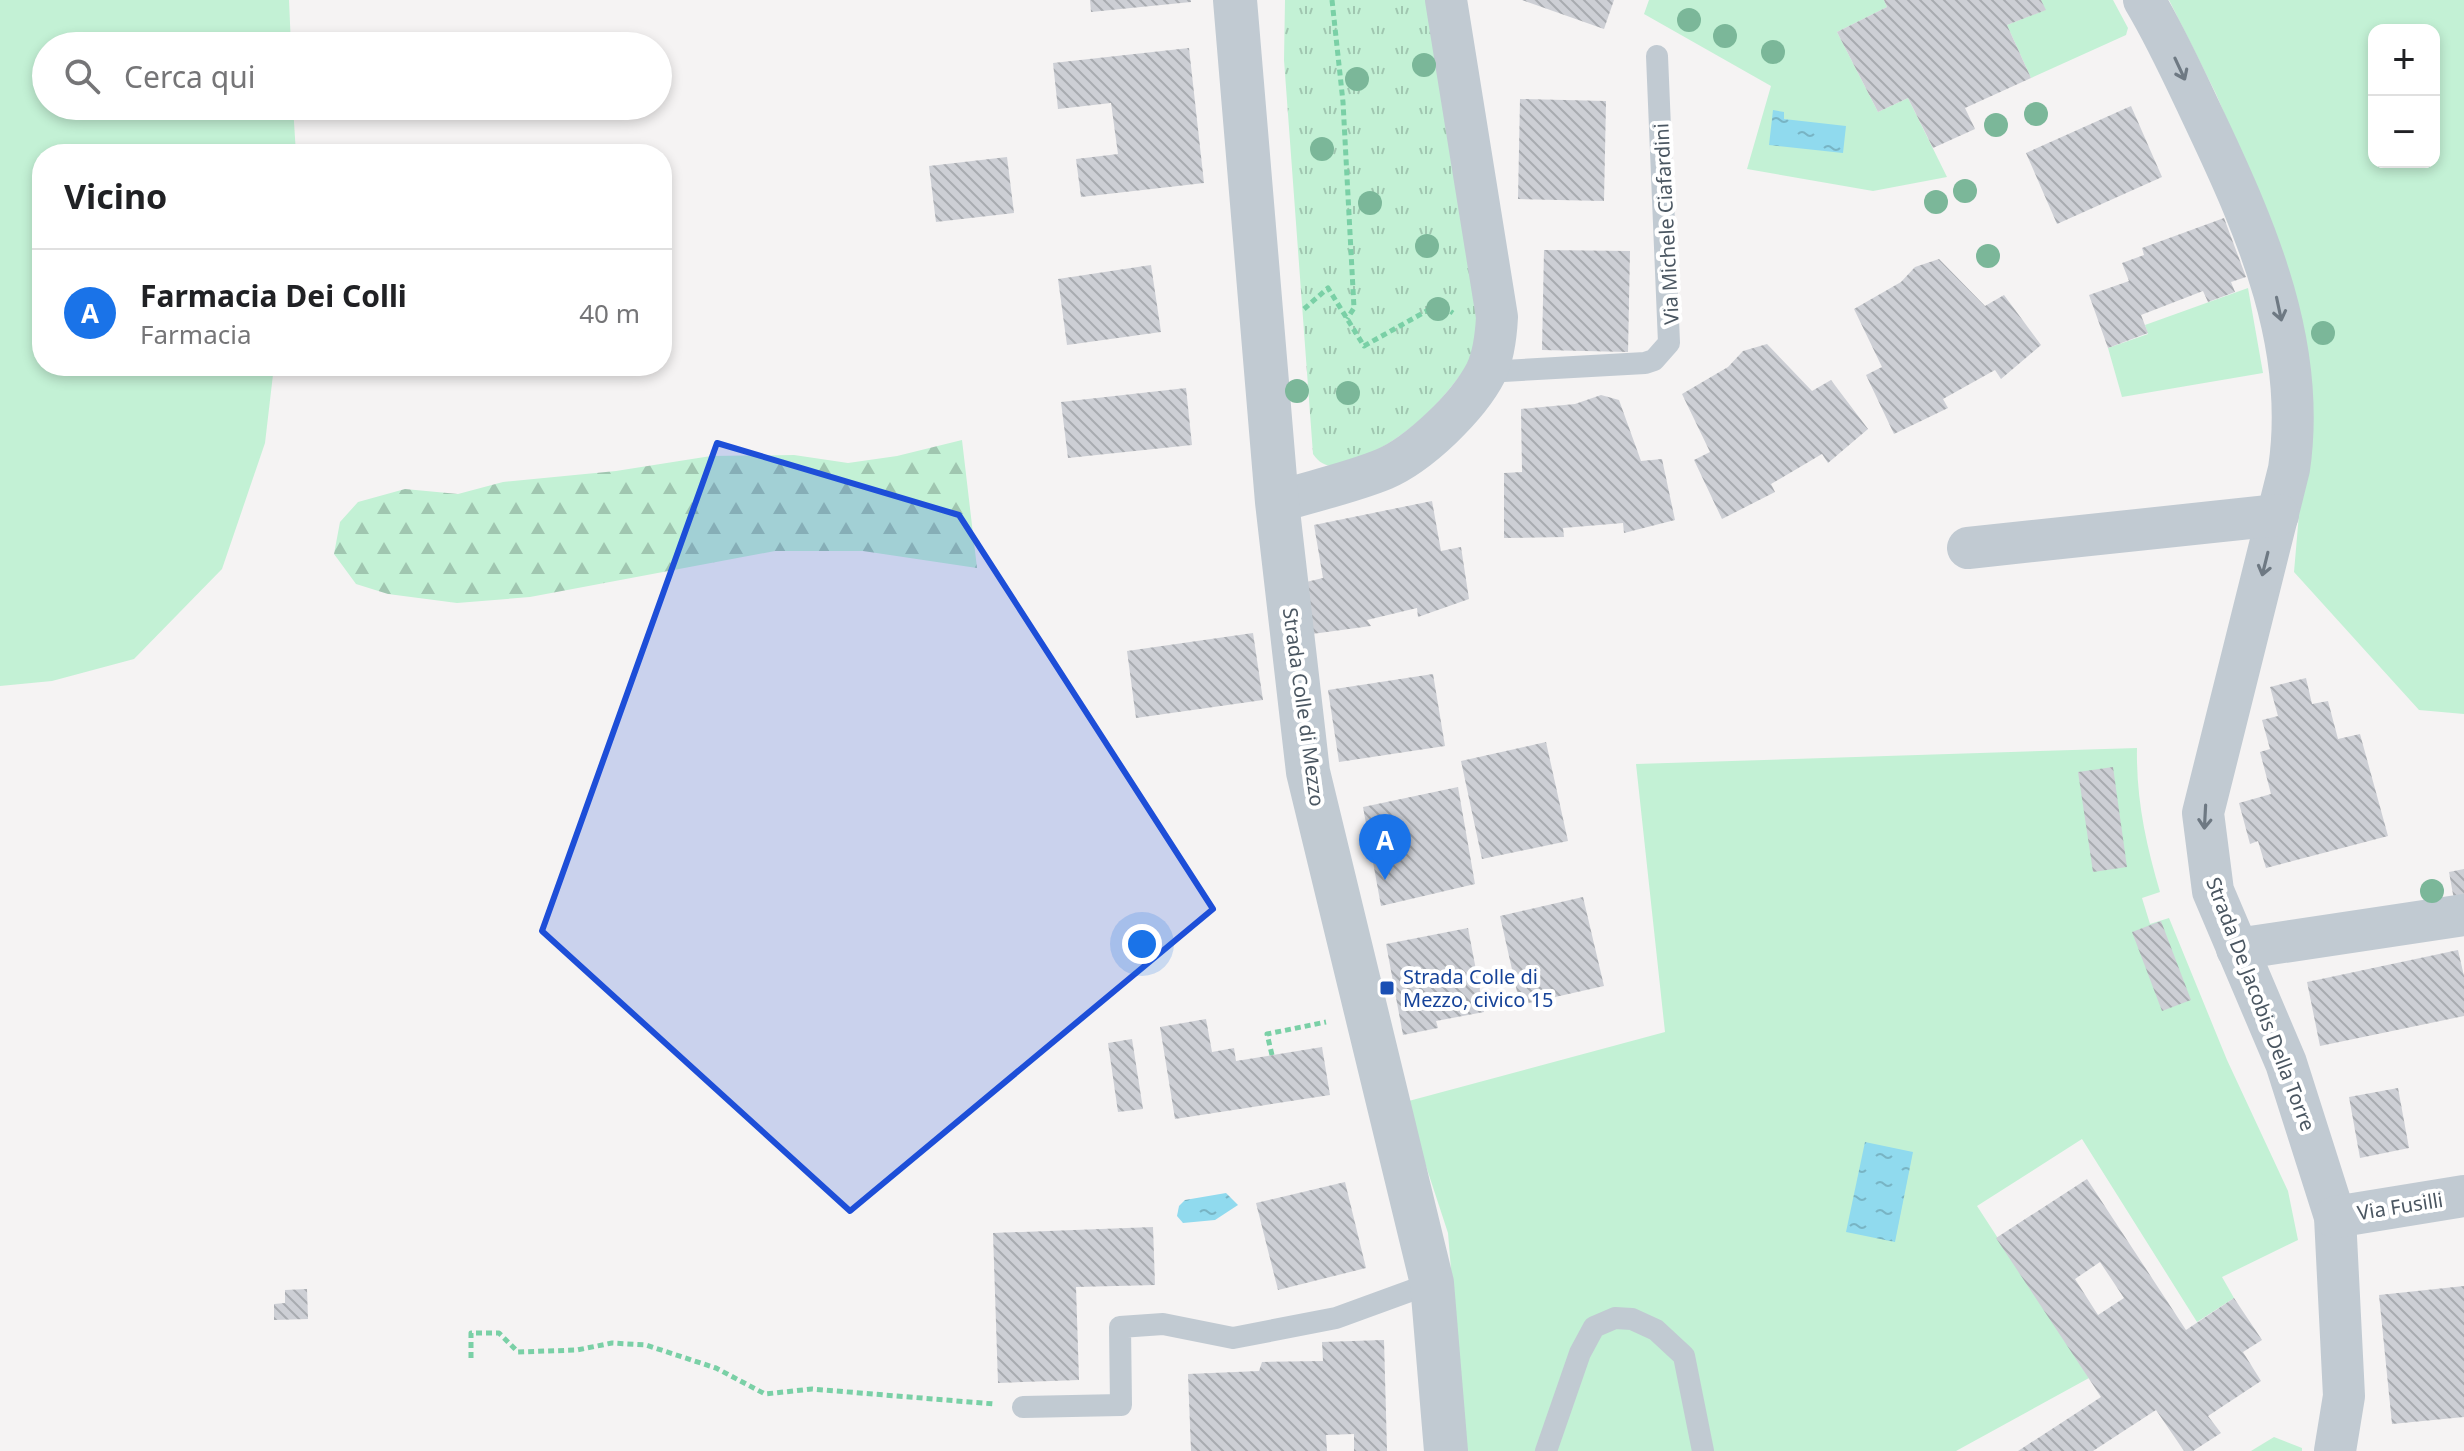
<!DOCTYPE html>
<html lang="it">
<meta charset="utf-8">
<style>
body{margin:0;font-family:"Noto Sans",sans-serif;background:#f6f6f6;color:#202124}
.controls{position:absolute;right:24px;top:24px;display:grid;overflow:hidden;border-radius:16px;box-shadow:0 4px 12px #0003}
.controls button{width:72px;height:72px;display:grid;place-items:center;padding:0;border:0;border-bottom:2px solid #e0e0e0;background:#fff;color:#202124;font:40px sans-serif}
.you{position:absolute;left:1142px;top:944px;width:28px;height:28px;margin:-20px;border:6px solid #fff;border-radius:50%;background:#1a73e8;box-shadow:0 0 0 12px #1a73e833}
.badge{display:grid;place-items:center;width:52px;height:52px;border-radius:50%;background:#1a73e8;color:#fff;font-size:26px;font-weight:700}
.pin{position:absolute;translate:-50% -66px;filter:drop-shadow(0 2px 4px #0008)}
.pin::after{content:'';position:absolute;top:42px;width:28px;height:24px;background:inherit;clip-path:polygon(0 0,100% 0,50% 100%)}
.list{margin:0;padding:0;list-style:none}
h2{display:flex;justify-content:space-between;align-items:center;height:104px;margin:0;padding:0 32px;font-size:34px}
h2 small{font-size:26px;font-weight:400;color:#757577}
.list li{display:grid;grid-template-columns:52px 1fr auto;gap:24px;align-items:center;box-sizing:border-box;height:128px;padding:0 32px;border-top:2px solid #e0e0e0}
.list b{display:block;font-size:30px;white-space:nowrap}
.list p{margin:0;font-size:26px;white-space:nowrap;color:#757577}
.list em{font-size:26px;font-style:normal;color:#757577}
.icon{flex:none;width:44px;height:44px;fill:none;stroke:currentColor;stroke-width:2;stroke-linecap:round;stroke-linejoin:round}
.map{position:relative;flex:none;width:2464px;height:1451px;overflow:hidden}
.search{position:absolute;background:#fff;box-shadow:0 4px 12px #0003;left:32px;top:32px;width:640px;height:88px;display:flex;align-items:center;gap:20px;box-sizing:border-box;padding:0 28px;border-radius:44px;color:#757577;font-size:30px}
.panel{position:absolute;background:#fff;box-shadow:0 4px 12px #0003;left:32px;top:144px;width:640px;height:232px;border-radius:32px}
.map>svg:first-child{display:block}
</style>
<div class="map">
<svg width="2464" height="1451" viewBox="0 0 2464 1451">
<defs>
<pattern id="forest-firs" width="22" height="20" patternUnits="userSpaceOnUse" patternTransform="scale(2)"><rect width="22" height="20" fill="#c3f1d5"/><path d="M5 1l3.5 6h-7zM16 11l3.5 6h-7z" fill="#a0c6b0"/></pattern>
<pattern id="park-tufts" width="24" height="20" patternUnits="userSpaceOnUse" patternTransform="scale(2)"><rect width="24" height="20" fill="#c3f1d5"/><path d="M3 7l-1-3M5 7V3M7 7l1-3M15 17l-1-3M17 17v-4M19 17l1-3" fill="none" stroke="#a0c6b0"/></pattern>
<pattern id="water-ripples" width="26" height="14" patternUnits="userSpaceOnUse" patternTransform="scale(2)"><rect width="26" height="14" fill="#90daee"/><path d="M2 4q2-2 4 0t4 0M15 11q2-2 4 0t4 0" fill="none" stroke="#78b4c4"/></pattern>
<pattern id="building-back-hatch" width="6" height="6" patternUnits="userSpaceOnUse" patternTransform="scale(2)"><rect width="6" height="6" fill="#cdcfd5"/><path d="M-1 5l2 2M0 0l6 6M5-1l2 2" fill="none" stroke="#a8abb0"/></pattern>
</defs>
<rect width="100%" height="100%" fill="#f5f3f3"/>
<!-- green -->
<g fill="#c3f1d5" fill-rule="evenodd">
<polygon points="0,0 289,0 291,46 46,46 46,106 293,106 296,154 42,154 42,366 274,366 265,443 222,569 134,659 52,681 0,686"/>
<polygon points="1649,0 1884,0 1887,7 1837,32 1878,112 1908,98 1947,177 1873,191 1747,169 1771,86 1644,14"/>
<polygon points="2041,0 2113,0 2128,28 2126,35 2031,78 2007,25 2045,10"/>
<path d="M2169,0H2464V714L2419,710L2294,572L2310,387L2275,232L2216,94ZM2374,30H2434V162H2374Z"/>
<polygon points="2248,288 2263,373 2122,397 2108,348 2148,334 2145,325"/>
<path d="M2137,748C2136,799 2146,844 2160,892L2142,898L2150,924L2169,918L2227,1060L2288,1191L2298,1240L2222,1277L2234,1298L2197,1322L2082,1139L1977,1206L2089,1378L1956,1451H1466L1448,1233L1405,1102L1665,1032L1636,764Z"/>
<polygon points="2274,1437 2302,1448 2302,1451 2251,1451"/>
</g>
<!-- forest -->
<polygon fill="url(#forest-firs)" points="962,440 977,568 863,551 775,551 530,597 457,603 388,594 356,584 334,554 340,522 358,502 405,489 458,494 503,482 616,471 711,456 794,455 848,463 897,456"/>
<!-- park -->
<path fill="url(#park-tufts)" d="M1285,0H1434L1482,343C1450,395 1413,436 1356,460C1340,467 1324,471 1313,454L1284,60Z"/>
<!-- water -->
<g fill="url(#water-ripples)">
<polygon points="1773,110 1784,112 1784,119 1846,126 1843,153 1769,145"/>
<polygon points="1865,1142 1913,1152 1895,1242 1846,1232"/>
<polygon points="1226,1193 1238,1205 1215,1220 1183,1223 1177,1216 1179,1206 1185,1200"/>
</g>
<!-- building -->
<g fill="url(#building-back-hatch)" fill-rule="evenodd">
<polygon points="1090,0 1191,0 1191,2 1091,12"/>
<polygon points="1522,0 1614,0 1604,29"/>
<polygon points="1884,0 2041,0 2046,10 2007,25 2031,78 1965,108 1975,129 1933,148 1908,98 1878,112 1837,32 1887,7"/>
<polygon points="1189,48 1204,183 1081,197 1076,159 1118,154 1111,103 1058,109 1053,63"/>
<polygon points="1520,99 1606,101 1604,201 1518,199"/>
<polygon points="2131,106 2162,177 2057,224 2026,153"/>
<polygon points="1007,157 1014,213 936,222 929,166"/>
<polygon points="2224,218 2246,277 2231,282 2235,292 2208,302 2203,291 2141,315 2148,333 2108,348 2089,295 2129,281 2122,263 2144,255 2142,248"/>
<polygon points="1544,250 1630,251 1628,352 1542,350"/>
<polygon points="1939,259 1985,306 2004,295 2041,345 2001,379 1995,370 1943,399 1948,408 1894,434 1866,375 1882,367 1854,309 1901,282 1915,267"/>
<polygon points="1151,265 1161,332 1067,345 1058,279"/>
<polygon points="1767,344 1812,391 1831,380 1868,429 1828,463 1822,454 1771,484 1775,492 1722,519 1694,460 1710,452 1682,394 1728,367 1743,351"/>
<polygon points="1186,388 1192,445 1068,458 1061,402"/>
<polygon points="1601,395 1619,400 1641,461 1662,459 1675,520 1624,533 1623,523 1563,528 1564,537 1504,538 1504,473 1522,472 1521,409 1575,404"/>
<polygon points="1432,501 1441,551 1461,547 1469,599 1418,617 1417,608 1367,620 1371,626 1312,634 1302,583 1323,578 1314,525"/>
<polygon points="1253,633 1263,700 1136,718 1127,651"/>
<polygon points="1433,674 1445,746 1339,762 1328,690"/>
<polygon points="2306,678 2312,704 2328,701 2338,739 2360,734 2388,836 2266,868 2258,841 2250,844 2239,803 2271,794 2260,752 2270,749 2262,720 2278,716 2270,687"/>
<polygon points="1546,742 1568,841 1482,859 1461,761"/>
<polygon points="2113,767 2127,867 2093,872 2078,772"/>
<polygon points="1458,787 1475,884 1381,906 1363,807"/>
<polygon points="2464,869 2464,898 2454,900 2449,872"/>
<polygon points="1583,897 1604,986 1520,1005 1500,916"/>
<polygon points="2161,921 2191,1000 2162,1011 2132,932"/>
<polygon points="1468,928 1484,1012 1436,1021 1438,1028 1403,1035 1386,944"/>
<polygon points="2458,950 2464,976 2464,1016 2320,1046 2307,982"/>
<polygon points="1206,1019 1212,1052 1234,1048 1236,1061 1322,1047 1330,1095 1175,1119 1160,1027"/>
<polygon points="1132,1039 1143,1109 1118,1112 1108,1043"/>
<polygon points="2398,1088 2409,1148 2360,1158 2349,1097"/>
<path d="M2087,1179L2186,1330L2234,1298L2262,1340L2243,1352L2261,1381L2208,1416L2221,1433L2193,1451H2184L2156,1410L2093,1451H2018L2101,1397L1996,1238ZM2100,1262L2124,1298L2098,1315L2075,1279Z"/>
<polygon points="1345,1182 1366,1268 1278,1290 1256,1203"/>
<polygon points="1153,1227 1155,1285 1076,1287 1079,1380 998,1383 993,1233"/>
<polygon points="2464,1286 2464,1417 2392,1424 2379,1295"/>
<polygon points="307,1289 308,1319 274,1320 274,1304 285,1303 285,1290"/>
<polygon points="1384,1340 1387,1451 1354,1451 1354,1434 1326,1435 1327,1451 1191,1451 1188,1374 1259,1371 1262,1362 1323,1361 1322,1342"/>
</g>
<g fill="none" stroke-linecap="round" stroke-linejoin="round">
<!-- path -->
<g stroke="#7ad0a6" stroke-width="5" stroke-dasharray="6 4" stroke-linecap="butt">
<polyline points="1332,0 1343,102 1354,308 1347,319"/>
<polyline points="1304,309 1328,288 1364,346 1439,304 1453,313"/>
<polyline points="1272,1055 1267,1034 1326,1022"/>
<polyline points="471,1358 471,1333 499,1333 518,1352 577,1350 612,1343 646,1345 716,1368 765,1394 812,1389 994,1404"/>
</g>
<!-- service -->
<g stroke="#c1cad2" stroke-width="22">
<polyline points="1486,372 1645,363 1654,360 1669,343 1657,56"/>
<polyline points="1023,1407 1121,1405 1120,1327 1163,1324 1233,1338 1336,1318 1432,1283"/>
<polyline points="1546,1451 1580,1353 1594,1327 1615,1318 1632,1319 1656,1330 1684,1356 1703,1451"/>
</g>
<!-- minor -->
<g stroke="#c1cad2" stroke-width="42">
<path d="M2144,0C2168,40 2187,83 2207,125C2258,233 2307,347 2289,469L2203,813L2213,891L2286,1063L2335,1217L2344,1396L2335,1451"/>
<path d="M1277,502C1312,491 1350,483 1384,469C1419,454 1468,407 1486,372C1494,355 1496,336 1497,317L1446,0"/>
<polyline points="1968,548 2278,515"/>
<polyline points="2237,949 2464,915"/>
<polyline points="2335,1217 2464,1196"/>
</g>
<!-- tertiary -->
<polyline stroke="#c1cad2" stroke-width="44" points="1235,0 1277,502 1308,772 1432,1283 1446,1451"/>
</g>
<!-- trees -->
<g fill="#7bb799">
<circle cx="1689" cy="20" r="12"/>
<circle cx="1725" cy="36" r="12"/>
<circle cx="1773" cy="52" r="12"/>
<circle cx="1424" cy="65" r="12"/>
<circle cx="1357" cy="79" r="12"/>
<circle cx="2036" cy="114" r="12"/>
<circle cx="1996" cy="125" r="12"/>
<circle cx="1322" cy="149" r="12"/>
<circle cx="1965" cy="191" r="12"/>
<circle cx="1936" cy="202" r="12"/>
<circle cx="1370" cy="203" r="12"/>
<circle cx="1427" cy="246" r="12"/>
<circle cx="1988" cy="256" r="12"/>
<circle cx="1438" cy="309" r="12"/>
<circle cx="2323" cy="333" r="12"/>
<circle cx="1297" cy="391" r="12"/>
<circle cx="1348" cy="393" r="12"/>
<circle cx="2432" cy="891" r="12"/>
</g>
<!-- one-way arrows -->
<defs><path id="oneway-shaft" d="M-6 0H5M1.5-3L5.5 0L1.5 3" fill="none" stroke-width="1.6" stroke-linecap="round" stroke-linejoin="round" transform="scale(2)"/></defs>
<g stroke="#6e7983">
<use href="#oneway-shaft" transform="translate(2180 69) rotate(65)"/>
<use href="#oneway-shaft" transform="translate(2279 309) rotate(78)"/>
<use href="#oneway-shaft" transform="translate(2265 564) rotate(104)"/>
<use href="#oneway-shaft" transform="translate(2205 817) rotate(93)"/>
</g>
<!-- marked area -->
<path fill="#1d4ed8" fill-opacity="0.2" stroke="#1d4ed8" stroke-width="6" stroke-linejoin="round" d="M717,443L959,515L1213,909L850,1211L542,931Z"/>
<!-- markers -->
<rect fill="#1a4fb4" stroke="#fff" stroke-width="3" x="1379" y="980" width="16" height="16" rx="4"/>
<g text-anchor="middle" dominant-baseline="central" stroke-width="8" stroke-linejoin="round" paint-order="stroke">
<!-- street labels -->
<g font-size="20" fill="#4a5661" stroke="#fff">
<text transform="translate(1666 224) rotate(-93)">Via Michele Ciafardini</text>
<text transform="translate(1304 707) rotate(82)">Strada Colle di Mezzo</text>
<text transform="translate(2261 1004) rotate(69)">Strada De Jacobis Della Torre</text>
<text transform="translate(2400 1206) rotate(-9)">Via Fusilli</text>
</g>
<!-- transit labels -->
<g font-size="20" fill="#164399" stroke="#fff" text-anchor="start">
<text x="1403" y="976">Strada Colle di<tspan x="1403" dy="23">Mezzo, civico 15</tspan></text>
</g>
</g>
</svg>
<div class="controls">
<button>+</button>
<button>−</button>
</div>
<div class="you"></div>
<div class="pin badge" style="left:1385px;top:880px">A</div>
<div class="search"><svg class="icon" aria-label="search" viewBox="0 0 24 24"><circle cx="10" cy="10" r="6"/><path d="M15 15l6 6"/></svg>Cerca qui</div>
<section class="panel">
<h2>Vicino<small></small></h2>
<ul class="list">
<li><span class="badge">A</span><div><b>Farmacia Dei Colli</b><p>Farmacia</p></div><em>40 m</em></li>
</ul>
</section>
</div>
